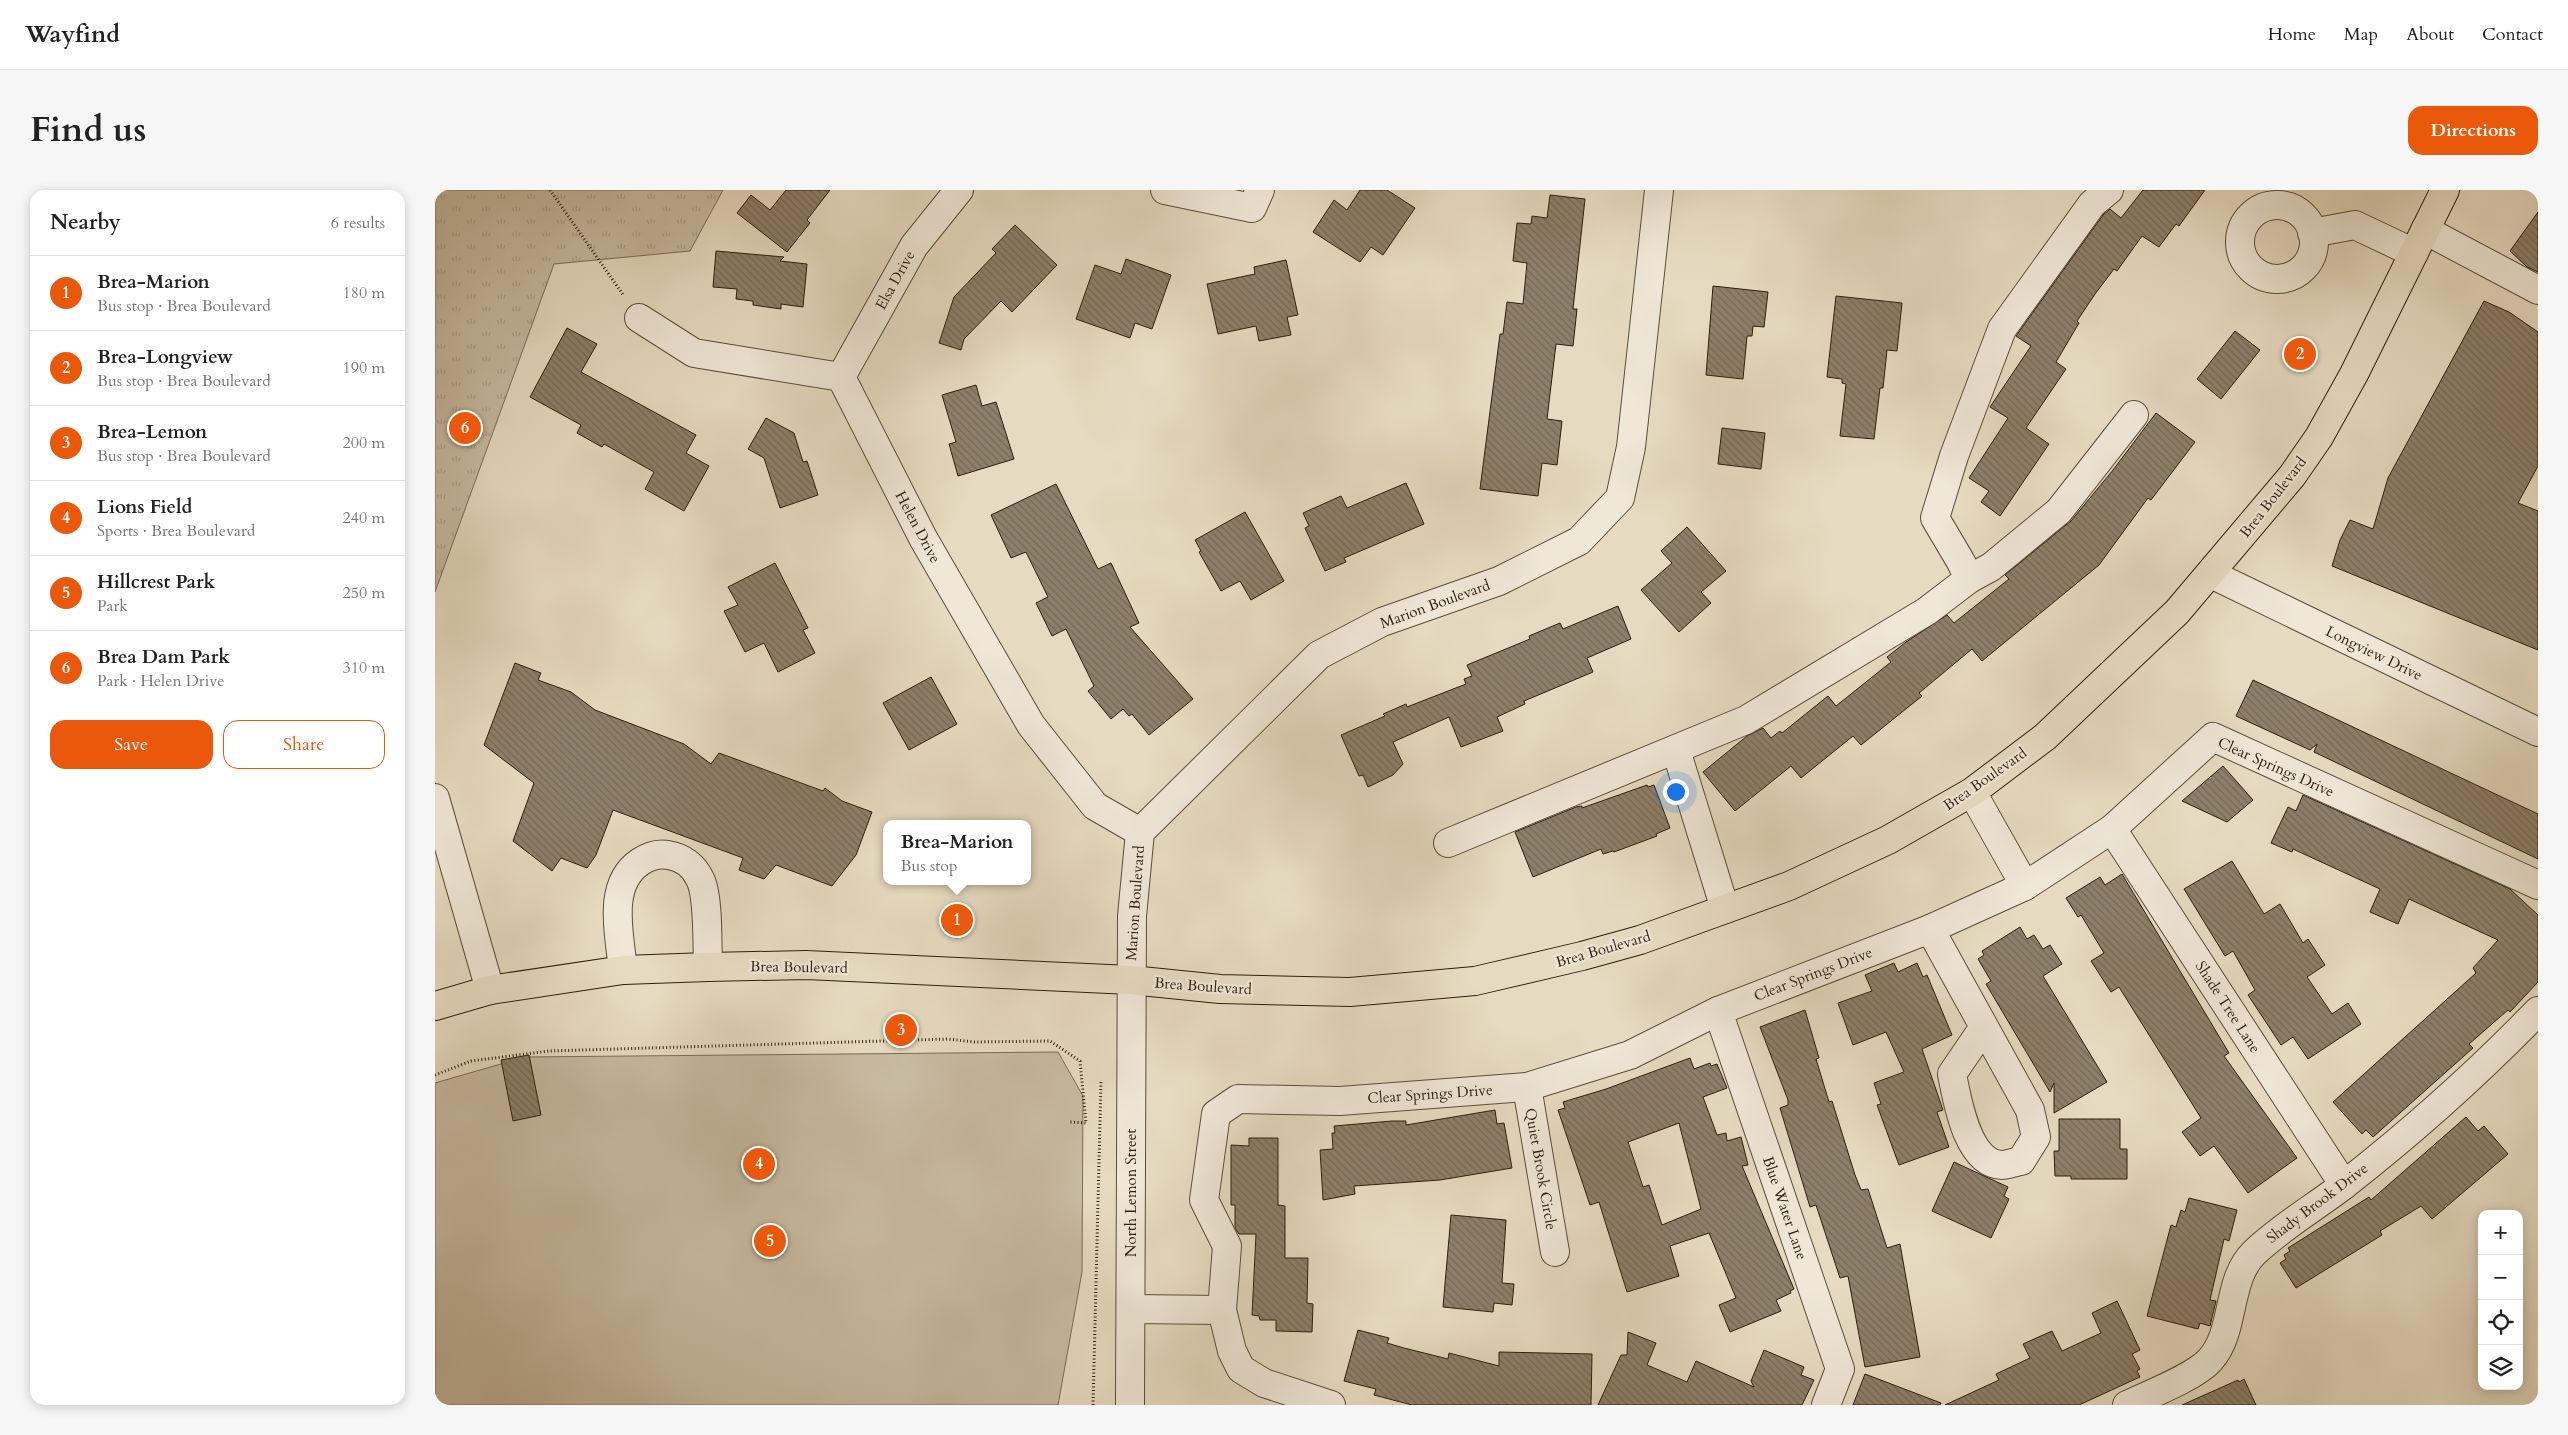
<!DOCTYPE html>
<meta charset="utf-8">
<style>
body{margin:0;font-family:Cardo,serif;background:#f6f6f6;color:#222}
.controls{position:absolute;right:15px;bottom:15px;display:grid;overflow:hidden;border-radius:10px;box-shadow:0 2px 12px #0003}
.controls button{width:45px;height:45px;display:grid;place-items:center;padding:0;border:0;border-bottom:1px solid #e0e0e0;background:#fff;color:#222;font:25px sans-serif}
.you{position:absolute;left:1240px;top:601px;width:18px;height:18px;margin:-12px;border:4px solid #fff;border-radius:50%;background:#1a73e8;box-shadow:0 0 0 8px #1a73e833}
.badge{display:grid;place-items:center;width:32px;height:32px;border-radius:50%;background:#ea580c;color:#fff;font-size:16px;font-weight:700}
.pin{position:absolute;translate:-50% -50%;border:2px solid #fff;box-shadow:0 1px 5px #0006}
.popup{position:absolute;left:448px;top:630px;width:148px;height:65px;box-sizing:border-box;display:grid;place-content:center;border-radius:10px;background:#fff;filter:drop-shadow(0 1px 4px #0005);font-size:16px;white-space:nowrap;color:#767676}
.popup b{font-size:19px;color:#222}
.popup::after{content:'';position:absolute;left:50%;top:100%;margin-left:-10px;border:10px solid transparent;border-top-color:#fff}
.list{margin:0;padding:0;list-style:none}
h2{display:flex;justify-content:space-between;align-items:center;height:65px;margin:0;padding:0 20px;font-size:21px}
h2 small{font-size:16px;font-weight:400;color:#767676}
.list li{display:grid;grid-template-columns:32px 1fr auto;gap:15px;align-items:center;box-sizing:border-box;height:75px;padding:0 20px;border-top:1px solid #e0e0e0}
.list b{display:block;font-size:19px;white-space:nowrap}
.list p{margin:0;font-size:16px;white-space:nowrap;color:#767676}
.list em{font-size:16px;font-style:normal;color:#767676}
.actions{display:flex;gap:10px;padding:15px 20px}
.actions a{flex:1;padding:11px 0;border:1px solid #ea580c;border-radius:15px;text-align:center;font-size:18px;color:#ea580c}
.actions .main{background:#ea580c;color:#fff}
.icon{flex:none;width:28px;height:28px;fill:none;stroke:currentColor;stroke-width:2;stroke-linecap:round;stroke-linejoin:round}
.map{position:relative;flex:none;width:2103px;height:1215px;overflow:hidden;border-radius:15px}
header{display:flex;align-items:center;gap:30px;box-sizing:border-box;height:70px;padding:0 25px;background:#fff;border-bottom:1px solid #e0e0e0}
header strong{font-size:24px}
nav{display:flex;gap:28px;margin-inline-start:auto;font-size:18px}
.intro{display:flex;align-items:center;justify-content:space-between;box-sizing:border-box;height:120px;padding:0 30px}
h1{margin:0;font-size:35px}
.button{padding:12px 22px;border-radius:15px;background:#ea580c;color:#fff;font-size:18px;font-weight:700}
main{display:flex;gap:30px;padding:0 30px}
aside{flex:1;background:#fff;border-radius:15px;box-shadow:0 2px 12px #0003}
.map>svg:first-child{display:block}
</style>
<header>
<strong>Wayfind</strong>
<nav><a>Home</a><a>Map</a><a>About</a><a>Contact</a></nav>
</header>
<div class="intro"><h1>Find us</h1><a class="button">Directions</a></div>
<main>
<aside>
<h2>Nearby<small>6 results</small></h2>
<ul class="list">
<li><span class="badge">1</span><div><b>Brea-Marion</b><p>Bus stop · Brea Boulevard</p></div><em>180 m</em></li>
<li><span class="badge">2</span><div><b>Brea-Longview</b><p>Bus stop · Brea Boulevard</p></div><em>190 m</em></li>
<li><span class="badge">3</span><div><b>Brea-Lemon</b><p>Bus stop · Brea Boulevard</p></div><em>200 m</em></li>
<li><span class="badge">4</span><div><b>Lions Field</b><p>Sports · Brea Boulevard</p></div><em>240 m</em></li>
<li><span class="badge">5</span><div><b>Hillcrest Park</b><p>Park</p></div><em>250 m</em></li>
<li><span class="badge">6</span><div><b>Brea Dam Park</b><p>Park · Helen Drive</p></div><em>310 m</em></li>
</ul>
<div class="actions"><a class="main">Save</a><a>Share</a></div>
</aside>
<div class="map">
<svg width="2103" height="1215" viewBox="0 0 2103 1215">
<defs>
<pattern id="park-tufts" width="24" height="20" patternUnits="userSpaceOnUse" patternTransform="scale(1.25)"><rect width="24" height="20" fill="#c7bba2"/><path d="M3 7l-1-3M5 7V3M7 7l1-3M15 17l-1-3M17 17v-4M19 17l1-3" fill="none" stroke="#aba08a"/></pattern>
<pattern id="building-back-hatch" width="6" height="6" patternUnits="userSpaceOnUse" patternTransform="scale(1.25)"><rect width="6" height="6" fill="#8d806a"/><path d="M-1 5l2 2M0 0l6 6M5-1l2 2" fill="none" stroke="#746856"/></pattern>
</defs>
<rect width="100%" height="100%" fill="#e6dbc1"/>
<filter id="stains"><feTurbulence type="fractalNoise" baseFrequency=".004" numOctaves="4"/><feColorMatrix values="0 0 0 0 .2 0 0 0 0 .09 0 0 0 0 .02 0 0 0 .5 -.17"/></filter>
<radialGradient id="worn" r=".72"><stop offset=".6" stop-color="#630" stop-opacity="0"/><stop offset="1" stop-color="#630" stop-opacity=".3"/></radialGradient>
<!-- park -->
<polygon fill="url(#park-tufts)" stroke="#7a6c57" points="0,0 288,0 255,61 119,74 0,402"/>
<!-- pitch -->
<polygon fill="#c7bba2" stroke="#7a6c57" points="623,862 648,906 647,1082 623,1215 0,1215 0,893 90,867"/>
<!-- building -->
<g fill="url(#building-back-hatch)" stroke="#2d1e0c" fill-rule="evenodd">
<polygon points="351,0 395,0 372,30 375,33 352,62 302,23 316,5 335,20"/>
<polygon points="925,0 952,0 980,18 948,65 936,57 925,72 878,42 899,10 912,20"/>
<polygon points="1708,0 1770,0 1744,36 1741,34 1724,57 1707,46 1682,81 1679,79 1660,104 1642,131 1644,133 1621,172 1631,179 1591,238 1614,254 1565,326 1546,312 1554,301 1534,288 1573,228 1555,217 1596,156 1581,146 1668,25 1675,19 1686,28"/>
<polygon points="1115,5 1150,9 1138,119 1142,119 1138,156 1121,154 1112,229 1127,231 1122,275 1107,273 1103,306 1045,299 1065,144 1068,144 1072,112 1088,114 1092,73 1078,71 1082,33 1096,34 1097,26 1112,28"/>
<polygon points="2103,22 2103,82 2092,77 2075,61"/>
<polygon points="580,35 622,75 577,122 566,111 529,149 526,160 504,153 519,107 561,63 557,59"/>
<polygon points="281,61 349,67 345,71 372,74 368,117 346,114 346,119 318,115 318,111 301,109 302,99 278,97"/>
<polygon points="691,69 736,85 717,139 700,133 695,148 641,129 660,75 686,84"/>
<polygon points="851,70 863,125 852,127 856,145 824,151 821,136 783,144 772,94 820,84 819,77"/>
<polygon points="1278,96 1333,102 1329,137 1318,136 1317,146 1312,146 1308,189 1271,185"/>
<polygon points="1401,106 1467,113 1462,161 1452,160 1448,198 1445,198 1439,249 1405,246 1411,194 1407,193 1407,189 1392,187"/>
<polygon points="2049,111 2074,122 2103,142 2103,276 2083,313 2103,321 2103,460 1897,376 1905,350 1915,330 1938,339 1953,288"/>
<polygon points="132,138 162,154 146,182 261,245 251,263 274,276 249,321 210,299 219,282 169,254 167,257 142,243 146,235 95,207"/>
<polygon points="1800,141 1825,160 1786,209 1762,189"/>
<polygon points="541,195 547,216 561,212 579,269 523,286 514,254 521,252 507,205"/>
<polygon points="1721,223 1760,252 1716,310 1713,308 1664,375 1547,471 1537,459 1484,503 1487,506 1426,555 1418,546 1366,588 1356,576 1300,621 1268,582 1312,546 1328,538 1336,548 1345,541 1347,543 1393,506 1401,516 1456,472 1452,467 1471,452 1512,425 1519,433 1574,389 1570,385 1636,331 1678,280"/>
<polygon points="331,228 359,243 368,272 372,271 383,305 345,318 329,268 313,259"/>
<polygon points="1287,238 1330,243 1326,279 1283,274"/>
<polygon points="971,293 989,334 909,368 911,372 890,381 870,338 874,336 868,323 906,306 912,318"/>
<polygon points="621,294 663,379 676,373 704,433 695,437 758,509 714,545 697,524 694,526 688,519 676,529 653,501 659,496 631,439 617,446 601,413 613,407 591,362 576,368 556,325"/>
<polygon points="810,322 849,391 816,410 805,391 786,401 764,362 766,361 760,350"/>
<polygon points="1252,337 1291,381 1266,402 1276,413 1244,442 1206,400 1237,373 1226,361"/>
<polygon points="340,373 373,438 368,440 380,463 343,482 329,453 310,462 289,421 303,415 293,397"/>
<polygon points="1183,416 1196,449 1152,468 1158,482 1089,511 1090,514 1062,527 1068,541 1026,557 1014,527 958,552 968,574 958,585 933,597 928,585 924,586 906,545 950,526 948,524 971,514 972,517 1031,494 1029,489 1037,486 1032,475 1095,449 1094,446 1125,433 1128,439"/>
<polygon points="80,473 106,483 103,490 136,502 160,520 249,554 276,574 284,563 388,601 390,598 407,611 437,622 421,665 397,696 341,675 329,689 304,680 308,668 178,620 161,665 152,678 126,668 117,681 78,651 99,593 49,555"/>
<polygon points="496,487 522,534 474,560 448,513"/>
<polygon points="1818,490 2103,624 2103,669 1879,562 1882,554 1875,560 1801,526"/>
<polygon points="1788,576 1818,610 1792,632 1747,611"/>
<polygon points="1212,595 1213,597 1219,595 1235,638 1221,644 1222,646 1179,662 1178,661 1168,664 1166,659 1098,687 1080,642 1141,617 1147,616 1147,618"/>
<polygon points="1868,605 2075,699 2103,725 2103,792 2075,822 2073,820 2034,854 2038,858 1938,947 1931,940 1927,944 1898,912 2041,783 2038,778 2063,750 1974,709 1963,734 1935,722 1945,699 1858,659 1857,662 1836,653 1853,617 1861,621"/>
<polygon points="1797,671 1829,724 1845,714 1868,753 1873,749 1890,775 1872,787 1897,824 1913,813 1926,834 1873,869 1858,847 1846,855 1813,805 1820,800 1798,761 1790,766 1749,699"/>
<polygon points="1687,684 1794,863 1789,866 1862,968 1813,1003 1779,956 1765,966 1747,942 1766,928 1684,797 1676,802 1656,771 1669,763 1646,725 1643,727 1631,708 1665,687 1670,695"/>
<polygon points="1585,737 1592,749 1599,745 1608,759 1615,755 1627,774 1608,786 1672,892 1619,923 1619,893 1615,902 1551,794 1556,791 1543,769 1549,765 1547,761"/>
<polygon points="1459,773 1463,782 1482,773 1488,787 1492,785 1517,845 1487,859 1508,920 1502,922 1514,957 1464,975 1442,915 1446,914 1439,893 1469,882 1451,842 1418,855 1403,813 1437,801 1430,785"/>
<polygon points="1370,820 1384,868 1381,869 1394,912 1397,911 1420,985 1426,1000 1433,999 1452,1058 1465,1054 1485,1167 1430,1177 1413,1086 1405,1088 1381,1015 1375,1017 1345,918 1353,915 1353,910 1325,837"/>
<polygon points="94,865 106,925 78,931 66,870"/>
<path d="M1255,868L1259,879L1275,873L1276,876L1282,874L1292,898L1268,907L1282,945L1291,943L1292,951L1306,947L1313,975L1307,976L1359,1099L1355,1101L1356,1103L1341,1110L1346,1121L1295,1142L1284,1115L1301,1108L1274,1043L1235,1056L1244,1086L1192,1102L1164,1012L1155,1015L1123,920L1130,918L1128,912L1171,899ZM1244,933L1266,1019L1227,1035L1214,995L1208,997L1193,952Z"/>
<polygon points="1060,920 1062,934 1069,933 1077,978 1005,990 919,996 920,1004 888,1010 885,960 898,959 897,943 900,943 899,936 957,931 971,931 971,935"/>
<polygon points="2031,927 2043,941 2049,936 2073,964 1997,1029 1986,1016 1945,1041 1947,1045 1861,1098 1845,1073 1851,1069 1849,1065 1855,1061 1853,1058 1934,1007 1936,1010"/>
<polygon points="1624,929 1685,929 1685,959 1692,959 1692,989 1636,989 1636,986 1620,986 1619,961 1624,961"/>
<polygon points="814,948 843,948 843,1015 850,1016 850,1068 873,1068 872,1113 878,1114 877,1142 841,1141 841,1130 825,1130 824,1126 817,1125 821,1044 804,1044 800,1038 800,1015 796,1015 796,955 814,956"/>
<polygon points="1519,972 1573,997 1569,1006 1574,1009 1556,1048 1497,1021"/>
<polygon points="1754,1008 1802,1020 1794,1051 1789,1049 1775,1110 1781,1111 1775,1136 1765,1133 1763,1139 1712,1126 1736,1035 1741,1037 1746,1020 1750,1022"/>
<polygon points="1016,1025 1071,1030 1067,1093 1079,1094 1077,1115 1059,1113 1058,1122 1008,1117"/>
<polygon points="1682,1111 1705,1160 1697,1164 1705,1179 1702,1181 1705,1187 1644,1215 1510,1215 1564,1190 1561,1184 1595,1168 1588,1154 1617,1141 1627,1161 1666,1143 1657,1123"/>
<polygon points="923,1140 954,1148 952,1153 969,1158 1013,1169 1014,1163 1064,1176 1064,1162 1157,1164 1156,1215 977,1215 939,1205 941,1199 909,1191"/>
<polygon points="1193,1142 1221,1153 1212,1175 1252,1192 1261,1171 1319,1197 1316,1191 1329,1160 1369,1177 1366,1185 1379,1190 1367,1215 1163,1215 1186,1165 1192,1165"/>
<polygon points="1430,1184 1506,1213 1505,1215 1418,1215"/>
<polygon points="1809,1189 1821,1215 1747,1215 1803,1190 1804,1192"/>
</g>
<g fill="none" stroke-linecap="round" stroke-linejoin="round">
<defs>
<g id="minor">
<polyline points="730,0 817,18 825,0"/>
<circle cx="1842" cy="52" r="37"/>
<polyline points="1990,40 2103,100"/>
<polyline points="1877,43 1920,35 1979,63"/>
<polyline points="204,128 259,163 406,187 488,348 596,535 660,616 705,642"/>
<polyline points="406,187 479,56 524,0"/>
<polyline points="1776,384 2103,542"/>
<polyline points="1534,389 1556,377 1624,321 1699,225"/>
<polyline points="1241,560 1290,719"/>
<polyline points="1537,602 1590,696"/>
<polyline points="0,608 55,800"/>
<polyline points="1677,639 1909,995"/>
<polyline points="1013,653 1311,530 1492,421 1534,389 1526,372 1500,328 1519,266 1567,139 1657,14 1674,0"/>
<path d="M1495,739L1595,920L1601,947L1586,971C1580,972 1572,975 1567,975C1532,974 1522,909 1517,884L1549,837"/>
<path d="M188,780C185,746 171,695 205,672C214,666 222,663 233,665C247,667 259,676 265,689C274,706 272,756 273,777"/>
<polyline points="1283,821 1405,1179 1391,1215"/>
<polyline points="1092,897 1120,1062"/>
<polyline points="696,1119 787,1120"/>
<polyline points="695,1215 697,726 705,642 884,465 947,432 1064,391 1144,351 1185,308 1196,257 1224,0"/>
<polyline points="896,1215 829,1193 806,1179 797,1161 787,1120 792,1056 769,1010 781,924 803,909 905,911 1092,897 1195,865 1283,821 1495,739 1590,696 1677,639 1778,547 2103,695"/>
<path d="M1692,1215C1713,1205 1760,1187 1775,1170C1801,1142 1791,1090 1819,1063C1846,1037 1879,1018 1909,995C1978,941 2042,884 2103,821"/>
</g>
<polyline id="major" points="0,816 55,800 188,780 273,777 371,775 696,790 785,799 915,802 1040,791 1147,766 1205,750 1354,696 1453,650 1537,602 1610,547 1742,422 1857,286 1884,247 1919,184 2010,0"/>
</defs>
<!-- minor casing -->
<use href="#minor" stroke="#5b4d39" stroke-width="30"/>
<!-- major casing -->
<use href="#major" stroke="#2d1e0c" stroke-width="30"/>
<!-- path -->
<g stroke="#2d1e0c" stroke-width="3" stroke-dasharray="1 2.5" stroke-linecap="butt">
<polyline points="115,0 189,106"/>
<polyline points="0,885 36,871 114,861 513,849 539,852 615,851 645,871 651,933 635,932"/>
<polyline points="658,1215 666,891"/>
</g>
<!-- minor -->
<use href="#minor" stroke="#efe8d7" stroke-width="28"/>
<!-- major -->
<use href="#major" stroke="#e6dbc1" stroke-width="28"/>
</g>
<g text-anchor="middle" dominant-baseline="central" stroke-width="4.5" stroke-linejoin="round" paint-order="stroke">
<!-- street labels -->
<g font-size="15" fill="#2d1e0c" stroke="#efe8d7">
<text transform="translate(460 90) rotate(-61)">Elsa Drive</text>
<text transform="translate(1838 307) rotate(-52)">Brea Boulevard</text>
<text transform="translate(483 337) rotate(62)">Helen Drive</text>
<text transform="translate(1000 414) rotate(-20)">Marion Boulevard</text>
<text transform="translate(1939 463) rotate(26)">Longview Drive</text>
<text transform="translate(1841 577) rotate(24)">Clear Springs Drive</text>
<text transform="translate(1550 589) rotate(-35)">Brea Boulevard</text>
<text transform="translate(700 713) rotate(-86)">Marion Boulevard</text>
<text transform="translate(1168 759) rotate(-16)">Brea Boulevard</text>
<text transform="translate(364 777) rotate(1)">Brea Boulevard</text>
<text transform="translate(1378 784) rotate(-21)">Clear Springs Drive</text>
<text transform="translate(768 796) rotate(4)">Brea Boulevard</text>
<text transform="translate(1793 817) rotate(57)">Shade Tree Lane</text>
<text transform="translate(995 904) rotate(-4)">Clear Springs Drive</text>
<text transform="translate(1106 979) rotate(80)">Quiet Brook Circle</text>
<text transform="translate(696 1003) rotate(-90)">North Lemon Street</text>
<text transform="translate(1882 1013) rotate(-37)">Shady Brook Drive</text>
<text transform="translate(1350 1018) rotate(71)">Blue Water Lane</text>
</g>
</g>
<rect width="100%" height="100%" filter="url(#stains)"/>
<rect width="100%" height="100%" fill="url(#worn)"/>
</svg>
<div class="controls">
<button>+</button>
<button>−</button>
<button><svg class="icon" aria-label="locate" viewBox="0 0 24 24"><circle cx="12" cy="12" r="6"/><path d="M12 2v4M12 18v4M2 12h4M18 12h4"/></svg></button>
<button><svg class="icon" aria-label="layers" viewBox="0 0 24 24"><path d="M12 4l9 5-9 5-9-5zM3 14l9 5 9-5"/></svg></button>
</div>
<div class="you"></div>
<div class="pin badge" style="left:522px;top:730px">1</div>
<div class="popup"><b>Brea-Marion</b>Bus stop</div>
<div class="pin badge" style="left:1865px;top:164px">2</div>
<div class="pin badge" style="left:466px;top:840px">3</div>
<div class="pin badge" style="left:324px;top:974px">4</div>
<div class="pin badge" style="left:335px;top:1051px">5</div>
<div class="pin badge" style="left:30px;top:238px">6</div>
</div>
</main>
